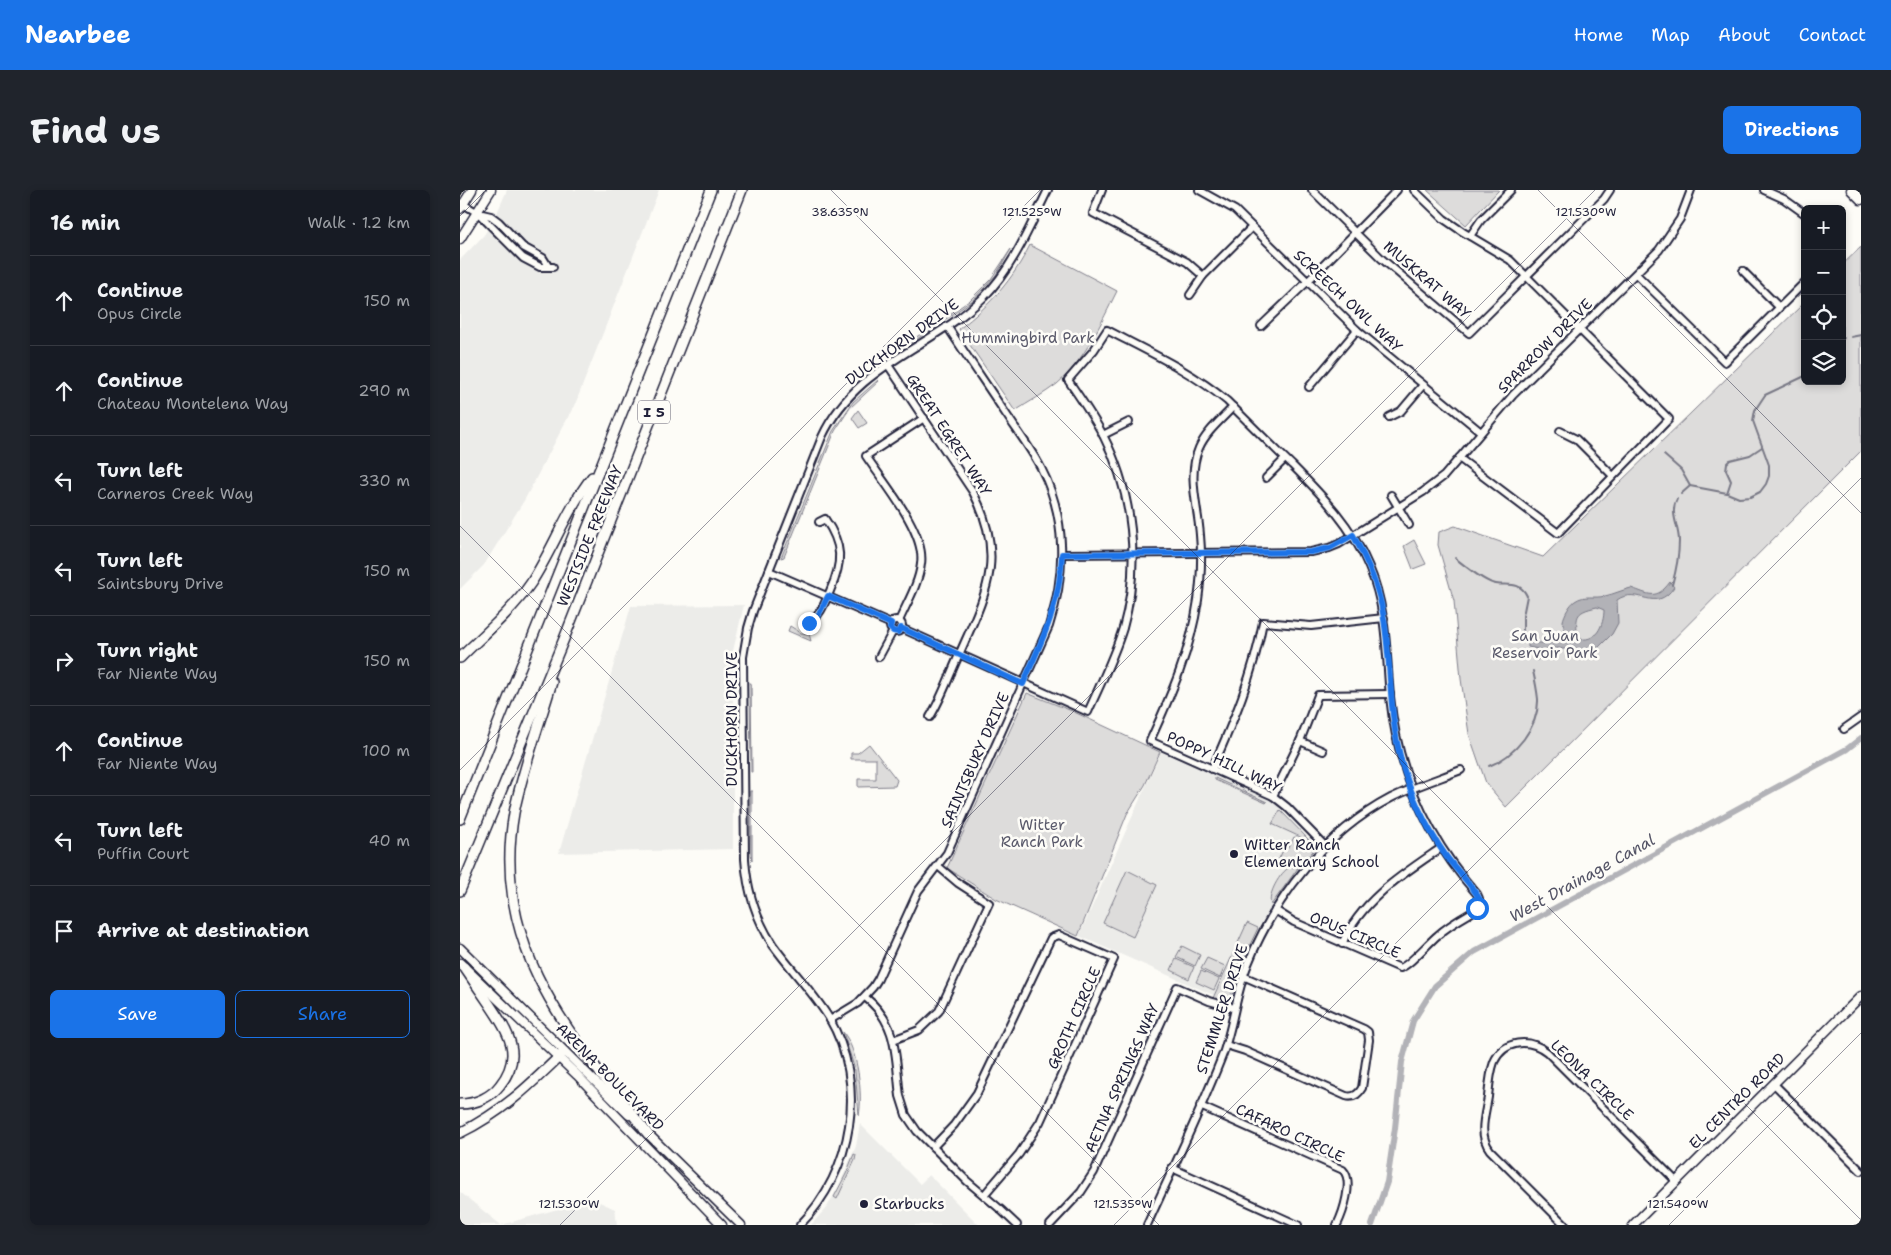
<!DOCTYPE html>
<meta charset="utf-8">
<style>
body{margin:0;font-family:"Shantell Sans",sans-serif;background:#20242c;color:#f1f3f6}
.controls{position:absolute;right:15px;top:15px;display:grid;overflow:hidden;border-radius:8px;box-shadow:0 2px 8px #0003}
.controls button{width:45px;height:45px;display:grid;place-items:center;padding:0;border:0;border-bottom:1px solid #363941;background:#171b24;color:#f1f3f6;font:25px sans-serif}
.stop{position:absolute;width:15px;height:15px;margin:-11px;border:4px solid #1a73e8;border-radius:50%;background:#fff}
.stop.end{background:#1a73e8;border-color:#fff;box-shadow:0 1px 5px #0008}
.list{margin:0;padding:0;list-style:none}
h2{display:flex;justify-content:space-between;align-items:center;height:65px;margin:0;padding:0 20px;font-size:21px}
h2 small{font-size:16px;font-weight:400;color:#9ea1a6}
.list li{display:grid;grid-template-columns:32px 1fr auto;gap:15px;align-items:center;box-sizing:border-box;height:90px;padding:0 20px;border-top:1px solid #363941}
.list b{display:block;font-size:19px;white-space:nowrap}
.list p{margin:0;font-size:16px;white-space:nowrap;color:#9ea1a6}
.list em{font-size:16px;font-style:normal;color:#9ea1a6}
.actions{display:flex;gap:10px;padding:15px 20px}
.actions a{flex:1;padding:11px 0;border:1px solid #1a73e8;border-radius:8px;text-align:center;font-size:18px;color:#1a73e8}
.actions .main{background:#1a73e8;color:#fff}
.icon{flex:none;width:28px;height:28px;fill:none;stroke:currentColor;stroke-width:2;stroke-linecap:round;stroke-linejoin:round}
.map{position:relative;flex:none;width:1401px;height:1035px;overflow:hidden;border-radius:8px}
header{display:flex;align-items:center;gap:30px;box-sizing:border-box;height:70px;padding:0 25px;background:#1a73e8;color:#fff}
header strong{font-size:24px}
nav{display:flex;gap:28px;margin-inline-start:auto;font-size:18px}
.intro{display:flex;align-items:center;justify-content:space-between;box-sizing:border-box;height:120px;padding:0 30px}
h1{margin:0;font-size:35px}
.button{padding:12px 22px;border-radius:8px;background:#1a73e8;color:#fff;font-size:18px;font-weight:700}
main{display:flex;gap:30px;padding:0 30px}
aside{flex:1;background:#171b24;border-radius:8px;box-shadow:0 2px 8px #0003}
.map>svg:first-child{display:block}
</style>
<header>
<strong>Nearbee</strong>
<nav><a>Home</a><a>Map</a><a>About</a><a>Contact</a></nav>
</header>
<div class="intro"><h1>Find us</h1><a class="button">Directions</a></div>
<main>
<aside>
<h2>16 min<small>Walk · 1.2 km</small></h2>
<ul class="list">
<li><svg class="icon" aria-label="ahead" viewBox="0 0 24 24"><path d="M12 20V5M6 11l6-6 6 6"/></svg><div><b>Continue</b><p>Opus Circle</p></div><em>150 m</em></li>
<li><svg class="icon" aria-label="ahead" viewBox="0 0 24 24"><path d="M12 20V5M6 11l6-6 6 6"/></svg><div><b>Continue</b><p>Chateau Montelena Way</p></div><em>290 m</em></li>
<li><svg class="icon" aria-label="left" viewBox="0 0 24 24"><path d="M17 20v-9H6M10 6l-5 5 5 5"/></svg><div><b>Turn left</b><p>Carneros Creek Way</p></div><em>330 m</em></li>
<li><svg class="icon" aria-label="left" viewBox="0 0 24 24"><path d="M17 20v-9H6M10 6l-5 5 5 5"/></svg><div><b>Turn left</b><p>Saintsbury Drive</p></div><em>150 m</em></li>
<li><svg class="icon" aria-label="right" viewBox="0 0 24 24"><path d="M7 20v-9h11M14 6l5 5-5 5"/></svg><div><b>Turn right</b><p>Far Niente Way</p></div><em>150 m</em></li>
<li><svg class="icon" aria-label="ahead" viewBox="0 0 24 24"><path d="M12 20V5M6 11l6-6 6 6"/></svg><div><b>Continue</b><p>Far Niente Way</p></div><em>100 m</em></li>
<li><svg class="icon" aria-label="left" viewBox="0 0 24 24"><path d="M17 20v-9H6M10 6l-5 5 5 5"/></svg><div><b>Turn left</b><p>Puffin Court</p></div><em>40 m</em></li>
<li><svg class="icon" aria-label="arrive" viewBox="0 0 24 24"><path d="M6 21V4h12l-3 4 3 4H6"/></svg><div><b>Arrive at destination</b></div></li>
</ul>
<div class="actions"><a class="main">Save</a><a>Share</a></div>
</aside>
<div class="map">
<svg width="1401" height="1035" viewBox="0 0 1401 1035">
<rect width="100%" height="100%" fill="#fdfcf7"/>
<filter id="ink" filterUnits="userSpaceOnUse"><feTurbulence type="fractalNoise" baseFrequency=".02" numOctaves="2"/><feDisplacementMap in="SourceGraphic" scale="10" xChannelSelector="R" yChannelSelector="G"/><feConvolveMatrix kernelMatrix="1 2 1 2 8 2 1 2 1" color-interpolation-filters="sRGB"/></filter>
<g filter="url(#ink)">
<!-- built -->
<g fill="#ecece9">
<polygon points="47,0 199,0 116,212 65,309 24,375 0,399 0,70 24,45 37,23"/>
<polygon points="284,415 273,461 273,659 99,663 171,416"/>
<polygon points="701,562 814,612 856,657 800,734 769,807 760,808 619,746"/>
<polygon points="400,934 460,994 469,985 519,1035 351,1035 367,1017 379,996 396,956"/>
<polygon points="0,1002 41,1035 133,1009 155,1019 157,1035 0,1035"/>
</g>
<!-- green -->
<g fill="#dddcdb" stroke="#807f8b">
<polygon points="967,0 1039,0 1006,35"/>
<path d="M570,55L657,101C641,133 625,170 597,194C584,204 569,212 555,221L499,139C531,114 552,91 570,55Z"/>
<polygon points="1401,57 1401,261 1046,617 1026,593 1009,544 1001,489 994,411 978,355 979,342 995,336 1083,367 1345,112 1345,191 1382,191 1382,75"/>
<polygon points="551,59 536,85 512,111 434,165 433,163 509,111 531,89"/>
<polygon points="418,190 419,191 390,218 375,241 324,367 321,368 373,241 393,212"/>
<polygon points="398,220 407,233 399,238 392,228"/>
<polygon points="954,350 966,374 953,379 944,356"/>
<polygon points="330,436 341,443 349,444 351,451 328,441"/>
<polygon points="290,493 291,493 292,582 291,582"/>
<polygon points="567,503 612,521 700,562 685,595 667,624 618,746 536,709 487,678"/>
<polygon points="409,554 437,590 435,596 398,597 398,589 416,589 416,569 391,569 391,563 398,563"/>
<polygon points="755,588 807,612 806,613 755,590"/>
<polygon points="290,601 292,601 292,671 291,664"/>
<polygon points="820,620 849,650 849,651 812,634"/>
<polygon points="834,647 853,655 853,661 845,670 828,669 819,674 817,673 825,656 829,657"/>
<path d="M830,677L838,678L811,715C807,705 820,682 830,677Z"/>
<polygon points="667,680 697,695 673,747 643,733"/>
<polygon points="787,733 798,738 786,763 771,806 764,811 753,808"/>
<polygon points="722,756 740,765 735,776 716,767"/>
<polygon points="747,768 765,776 760,788 741,779"/>
<polygon points="716,769 734,777 729,789 711,780"/>
<polygon points="741,781 759,789 754,800 736,792"/>
<path d="M383,842C398,860 403,904 399,926L395,880Z"/>
<polygon points="394,964 396,965 395,970 377,1009 374,1007 386,984"/>
</g>
<!-- water -->
<path fill="#b2b2b7" stroke="#787885" fill-rule="evenodd" d="M1210,392L1214,397C1195,425 1178,395 1157,410L1158,433L1152,444L1138,458L1124,462L1097,458L1089,459L1079,467L1078,470H1074L1079,462L1078,459L1068,457V454L1071,452C1079,454 1104,454 1105,442C1105,439 1103,434 1103,431C1104,425 1110,414 1115,411C1125,404 1134,409 1145,406C1154,404 1162,400 1171,398C1189,404 1196,411 1210,392ZM1137,417L1144,420C1144,435 1136,454 1117,448C1117,427 1113,422 1137,417Z"/>
<g fill="none" stroke-linecap="round" stroke-linejoin="round">
<!-- stream -->
<g stroke="#787885" stroke-width="2">
<polyline points="1391,147 1401,145"/>
<polyline points="1382,149 1384,148"/>
<polyline points="1204,265 1221,280 1230,296 1267,303 1279,308 1290,307 1300,302 1306,294 1309,286 1309,275 1293,231 1295,220 1305,205 1345,186"/>
<polyline points="1267,303 1271,291 1266,280 1267,273 1270,270 1290,265 1302,257"/>
<polyline points="1221,304 1230,296"/>
<path d="M995,368C1004,375 1025,393 1036,394C1048,396 1060,391 1067,406L1063,426V446"/>
<path d="M1212,395C1216,381 1219,366 1219,351C1219,336 1209,323 1217,309"/>
<path d="M1029,576C1055,566 1079,537 1078,509C1077,500 1075,490 1073,481"/>
</g>
<!-- canal -->
<polyline stroke="#b2b2b7" stroke-width="6" points="912,1035 927,992 935,938 942,872 953,831 975,796 1014,762 1387,559 1401,548"/>
<defs>
<g id="minor">
<polyline points="642,0 633,23 727,72 743,86"/>
<polyline points="739,0 775,20 897,140 1021,242"/>
<polyline points="852,0 922,69 1009,143 1144,9 1150,0"/>
<polyline points="954,0 984,29 1003,42 1050,70 1209,229 1098,343 999,268"/>
<polyline points="1304,0 1324,9 1345,24"/>
<polyline points="3,14 18,23 63,68 80,77 93,77"/>
<polyline points="18,23 31,26 39,32 63,57 83,68 88,76"/>
<polyline points="1010,46 1021,30 1051,0"/>
<polyline points="1283,81 1319,117"/>
<polyline points="1176,84 1265,172 1345,92"/>
<polyline points="730,105 743,86 792,37"/>
<polyline points="801,136 847,92 937,0"/>
<path d="M428,175L513,302C547,368 526,403 499,465C489,486 482,508 470,527"/>
<polyline points="849,197 897,140"/>
<path d="M773,217C761,230 746,242 739,258C727,286 738,316 740,345C742,366 741,389 738,410C731,460 711,505 690,551L813,606L827,617L866,657"/>
<polyline points="929,227 941,221 963,195"/>
<polyline points="1100,241 1116,249 1153,286"/>
<polyline points="643,245 669,232"/>
<polyline points="806,288 825,269"/>
<polyline points="931,305 949,335"/>
<polyline points="602,364 851,362 869,358 879,354 963,302 984,286 1053,205 1199,60 1220,29 1231,0"/>
<polyline points="309,381 431,434"/>
<circle cx="436" cy="436" r="6"/>
<path d="M439,431C447,413 459,393 461,374C466,342 424,293 406,266L464,228"/>
<path d="M349,433C361,424 364,415 370,401C383,372 383,355 365,329L359,332"/>
<path d="M441,438L628,522C640,495 654,467 663,438C681,375 673,303 643,245C633,226 620,208 608,190L634,160L647,140C689,162 731,181 767,211C789,233 810,254 832,275C863,306 892,336 909,377C927,418 926,463 930,507C938,582 967,648 1017,704C1021,711 1020,716 1014,721C1002,728 989,735 978,745C969,752 949,776 940,778L834,732L815,720"/>
<polyline points="419,467 433,441"/>
<polyline points="1384,539 1401,527"/>
<polyline points="840,551 863,561"/>
<path d="M752,579C774,530 793,485 803,432L851,436L924,428"/>
<polyline points="813,606 840,551 858,505 930,504"/>
<path d="M882,754C901,710 943,684 981,658"/>
<path d="M405,807C439,834 435,867 440,906L446,925L457,941L507,991L540,1019L557,1035"/>
<path d="M370,830L398,813L413,797L418,789L458,701L487,663L589,436C606,384 607,328 581,278C571,259 558,242 546,224C526,194 506,165 487,136"/>
<polyline points="433,850 459,840 479,821 529,713 498,693 478,676"/>
<path d="M766,855L785,861L886,906C893,908 898,905 902,898L909,850L908,842L904,839L783,786"/>
<polyline points="1314,894 1401,981"/>
<path d="M740,916L883,980C894,991 883,1023 877,1035"/>
<polyline points="473,957 494,935 517,903 591,748 599,745 654,769 580,932 559,964 524,1005"/>
<polyline points="712,978 838,1035"/>
<path d="M340,1035C393,981 408,894 369,828C353,802 331,780 313,755C296,729 287,700 285,669L283,467L288,438L293,421L362,247C396,174 471,159 524,107C553,78 570,36 588,0"/>
<polyline points="590,1035 621,1002 634,982 717,797 749,811 774,818"/>
<path d="M687,1035C712,980 739,925 761,869C773,839 775,805 788,774C815,707 866,642 931,608C953,597 978,589 1001,580"/>
<path d="M1105,1035L1030,960C1018,944 1025,926 1028,907C1029,896 1030,883 1034,872C1044,850 1069,848 1087,862L1216,991"/>
</g>
<g id="major">
<polyline points="1391,0 1401,10"/>
<polyline points="1399,0 1401,2"/>
<polyline points="0,19 12,0"/>
<polyline points="0,49 31,0"/>
<polyline points="0,758 169,925"/>
<polyline points="0,773 117,885 262,1035"/>
<polyline points="184,940 281,1035"/>
<polyline points="1173,1035 1401,806"/>
</g>
<g id="highway">
<path d="M0,468C24,444 52,421 71,393C93,359 107,319 132,287"/>
<path d="M92,492C80,533 62,581 54,623C30,757 111,846 188,944"/>
<polyline points="0,629 251,0"/>
<polyline points="0,701 106,444 282,0"/>
<path d="M0,914C16,914 31,907 40,895C64,865 48,842 30,815C21,802 13,790 4,777"/>
<path d="M0,943C44,921 70,895 104,862"/>
</g>
</defs>
<!-- minor casing -->
<use href="#minor" stroke="#22223b" stroke-width="10"/>
<!-- major casing -->
<use href="#major" stroke="#22223b" stroke-width="11"/>
<!-- highway casing -->
<use href="#highway" stroke="#22223b" stroke-width="12"/>
<!-- minor -->
<use href="#minor" stroke="#fdfcf7" stroke-width="6"/>
<!-- major -->
<use href="#major" stroke="#fdfcf7" stroke-width="8"/>
<!-- highway -->
<use href="#highway" stroke="#fdfcf7" stroke-width="9"/>
</g>
</g>
<g fill="none" stroke-linecap="round" stroke-linejoin="round" filter="url(#ink)">
<!-- route -->
<path stroke="#1a73e8" stroke-width="6" d="M349,433L358,426L368,406L431,434L430,438L433,441L438,442L441,438L563,494C583,448 600,415 602,364L851,362L870,358L893,345C907,370 918,395 923,423C932,472 928,520 941,570C950,604 966,637 986,666C996,680 1011,694 1019,708L1017,718"/>
</g>
<!-- ticks -->
<path fill="none" stroke="#22223b" stroke-width="1" stroke-opacity="0.45" d="M371,0L1401,1030M1078,0L1401,323M0,26L26,0M0,336L699,1035M0,580L580,0M100,1035L1135,0M654,1035L1401,288M1209,1035L1401,843"/>
<!-- markers -->
<g fill="#22223b" stroke="#fdfcf7" stroke-width="2">
<circle cx="774" cy="664" r="5"/>
<circle cx="404" cy="1014" r="5"/>
</g>
<g text-anchor="middle" dominant-baseline="central" stroke-width="5" stroke-linejoin="round" paint-order="stroke">
<!-- shield labels -->
<rect fill="#fdfcf7" stroke="#646373" stroke-width="1" x="178" y="210.5" width="32" height="23" rx="4"/>
<g font-size="14" font-weight="bold" fill="#22223b">
<text x="194" y="222">I 5</text>
</g>
<!-- street labels -->
<g font-size="15" fill="#22223b" stroke="#fdfcf7">
<text transform="translate(967 90) rotate(41)">MUSKRAT WAY</text>
<text transform="translate(888 111) rotate(43)">SCREECH OWL WAY</text>
<text transform="translate(442 152) rotate(-36)">DUCKHORN DRIVE</text>
<text transform="translate(1085 156) rotate(-45)">SPARROW DRIVE</text>
<text transform="translate(489 245) rotate(57)">GREAT EGRET WAY</text>
<text transform="translate(130 346) rotate(-68)">WESTSIDE FREEWAY</text>
<text transform="translate(272 529) rotate(-90)">DUCKHORN DRIVE</text>
<text transform="translate(515 570) rotate(-66)">SAINTSBURY DRIVE</text>
<text transform="translate(764 572) rotate(25)">POPPY HILL WAY</text>
<text transform="translate(895 745) rotate(23)">OPUS CIRCLE</text>
<text transform="translate(762 819) rotate(-72)">STEMMLER DRIVE</text>
<text transform="translate(614 828) rotate(-66)">GROTH CIRCLE</text>
<text transform="translate(150 887) rotate(45)">ARENA BOULEVARD</text>
<text transform="translate(662 888) rotate(-66)">AETNA SPRINGS WAY</text>
<text transform="translate(1132 890) rotate(44)">LEONA CIRCLE</text>
<text transform="translate(1277 911) rotate(-45)">EL CENTRO ROAD</text>
<text transform="translate(830 943) rotate(25)">CAFARO CIRCLE</text>
</g>
<!-- park labels -->
<g font-size="15" fill="#5a5a6b" stroke="#fdfcf7">
<text x="568" y="148">Hummingbird Park</text>
<text x="1085" y="446">San Juan<tspan x="1085" dy="17">Reservoir Park</tspan></text>
<text x="582" y="635">Witter<tspan x="582" dy="17">Ranch Park</tspan></text>
</g>
<!-- poi labels -->
<g font-size="15" fill="#22223b" stroke="#fdfcf7" text-anchor="start">
<text x="784" y="655">Witter Ranch<tspan x="784" dy="17">Elementary School</tspan></text>
<text x="414" y="1014">Starbucks</text>
</g>
<!-- water labels -->
<g font-size="16" font-style="italic" fill="#545466" stroke="#fdfcf7">
<text transform="translate(1122 688) rotate(-29)">West Drainage Canal</text>
</g>
</g>
<g font-size="12" text-anchor="middle" fill="#22223b" stroke="#fdfcf7" stroke-width="5" stroke-linejoin="round" paint-order="stroke">
<text x="380" y="26">38.635°N</text>
<text x="572" y="26">121.525°W</text>
<text x="1126" y="26">121.530°W</text>
<text x="109" y="1018">121.530°W</text>
<text x="663" y="1018">121.535°W</text>
<text x="1218" y="1018">121.540°W</text>
</g>
</svg>
<div class="controls">
<button>+</button>
<button>−</button>
<button><svg class="icon" aria-label="locate" viewBox="0 0 24 24"><circle cx="12" cy="12" r="6"/><path d="M12 2v4M12 18v4M2 12h4M18 12h4"/></svg></button>
<button><svg class="icon" aria-label="layers" viewBox="0 0 24 24"><path d="M12 4l9 5-9 5-9-5zM3 14l9 5 9-5"/></svg></button>
</div>
<div class="stop" style="left:1017px;top:718px"></div>
<div class="stop end" style="left:349px;top:433px"></div>
</div>
</main>
